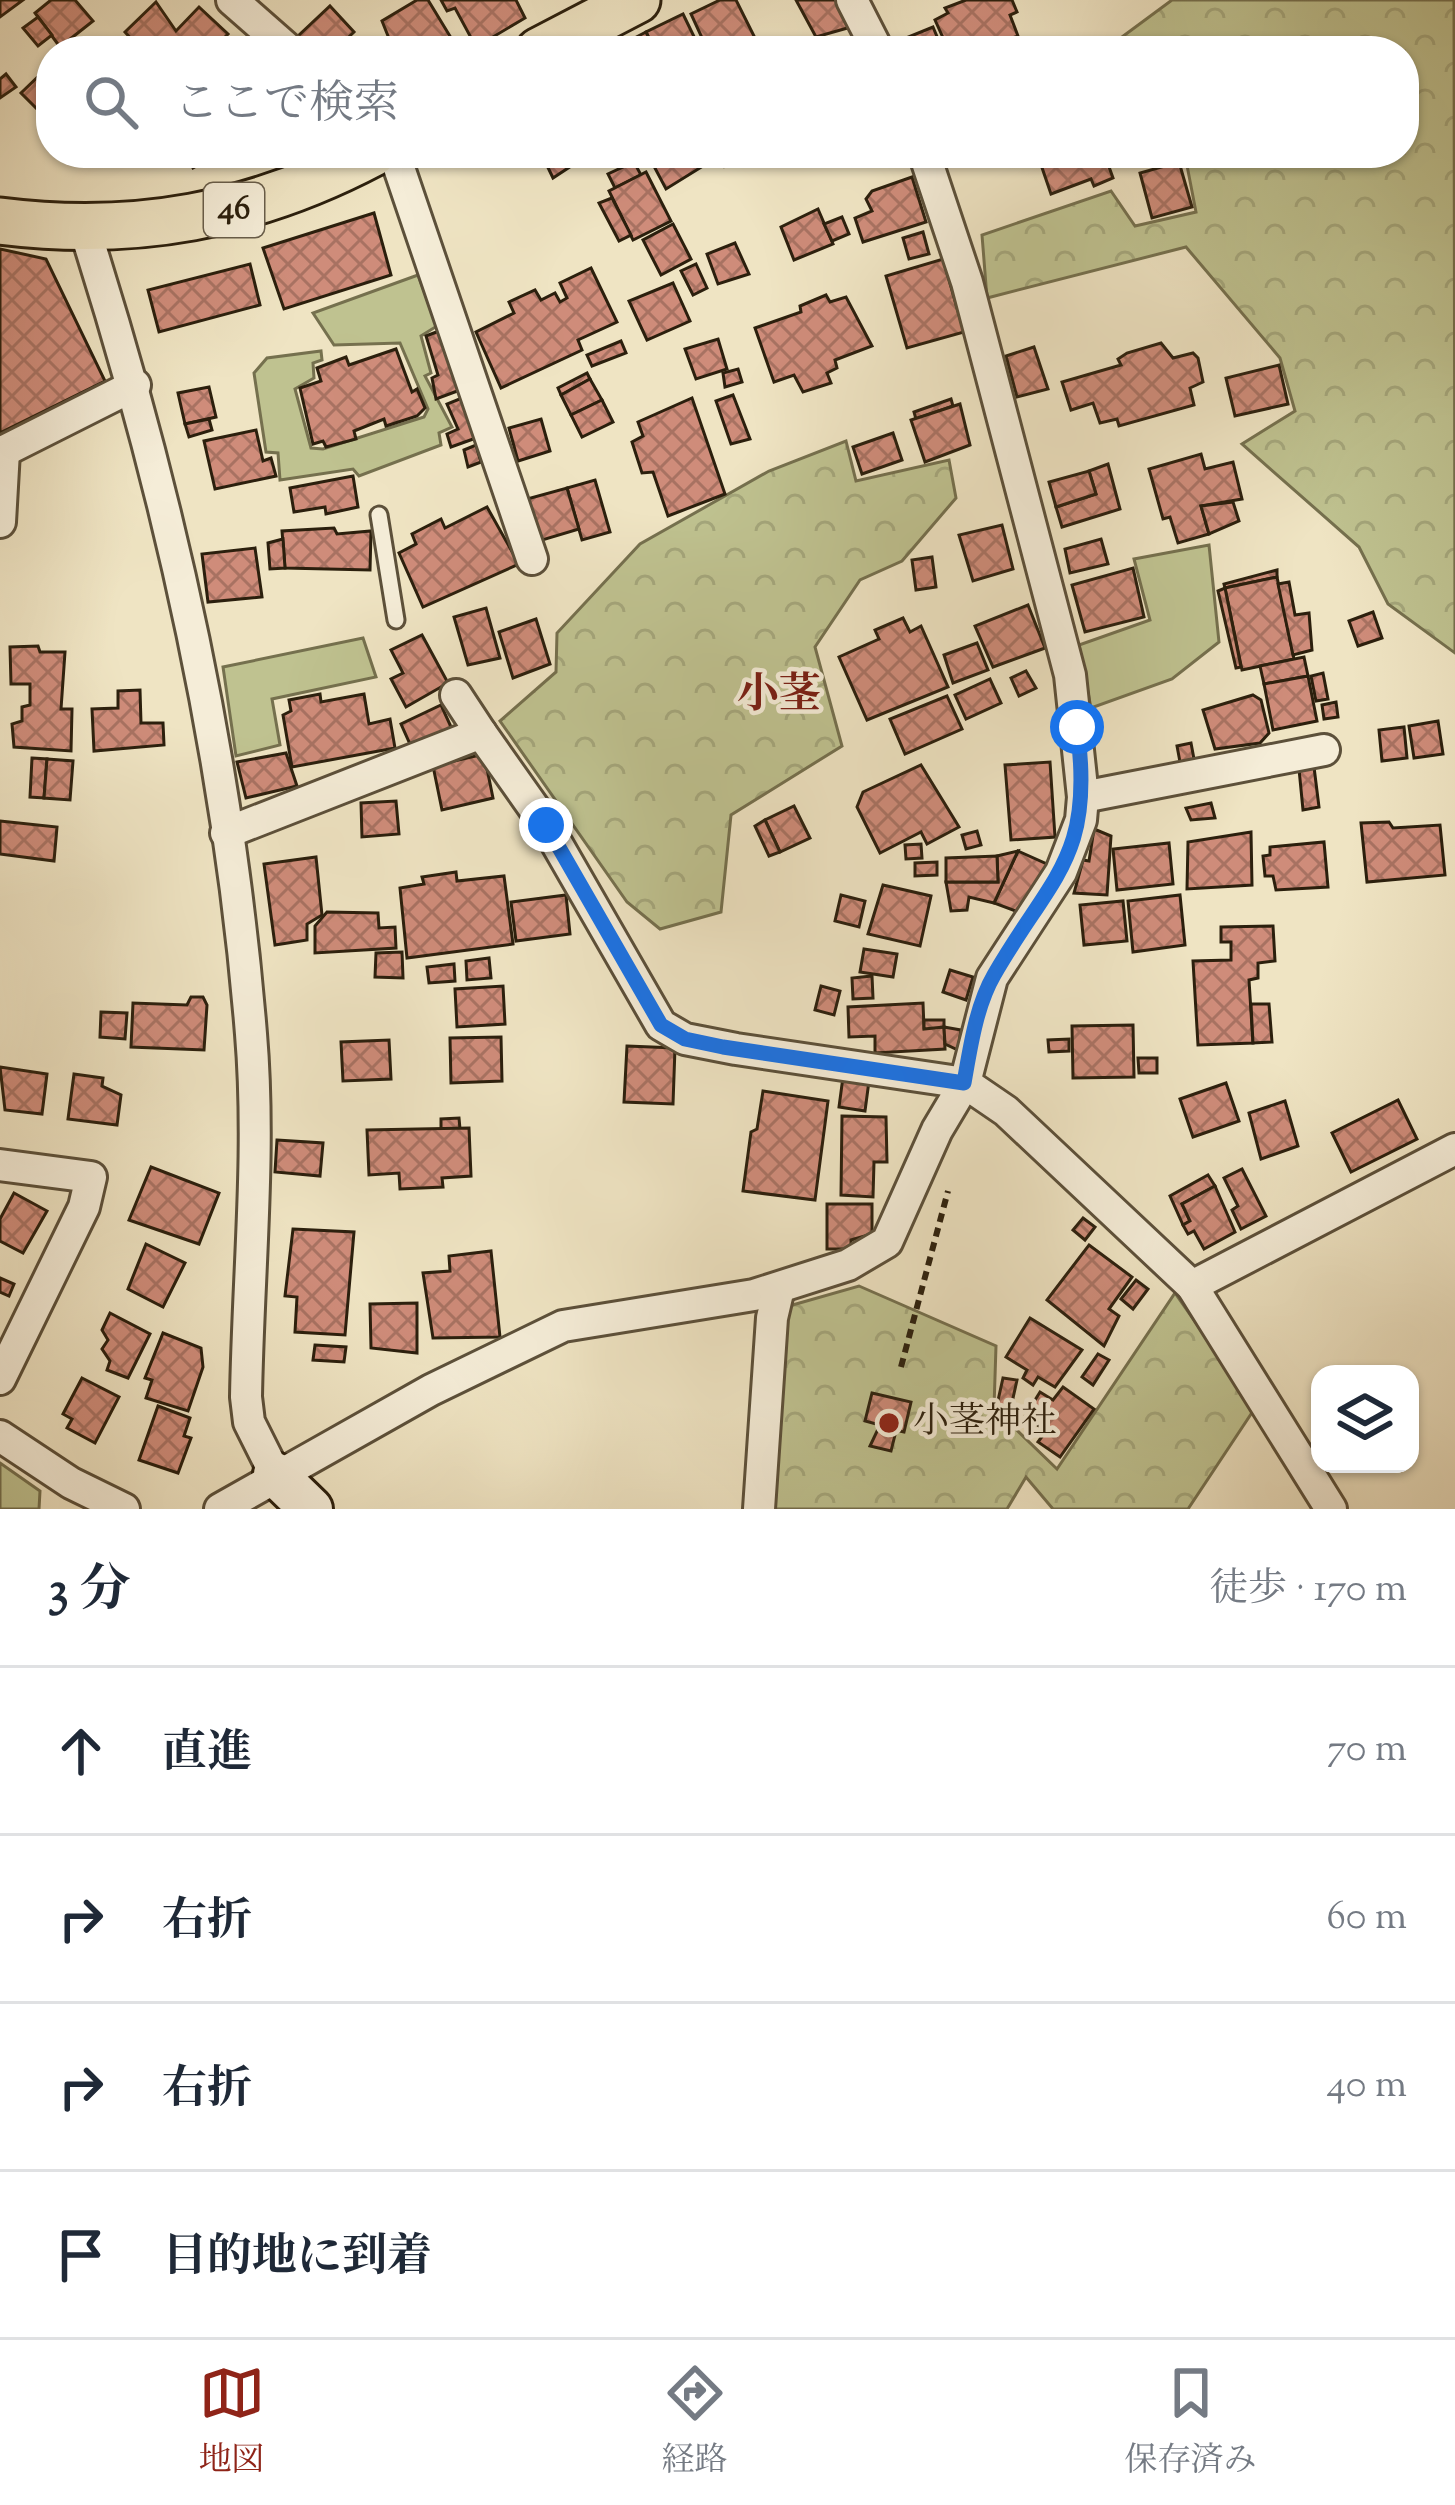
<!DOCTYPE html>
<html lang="ja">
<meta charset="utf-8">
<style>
body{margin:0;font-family:"Sorts Mill Goudy","Noto Serif JP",serif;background:#f6f6f7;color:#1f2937}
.controls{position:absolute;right:36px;bottom:36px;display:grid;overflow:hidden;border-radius:24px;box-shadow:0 3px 9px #0004}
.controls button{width:108px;height:108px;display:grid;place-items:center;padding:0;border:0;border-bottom:3px solid #e0e1e3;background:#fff;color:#1f2937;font:60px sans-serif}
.stop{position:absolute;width:36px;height:36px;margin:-27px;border:9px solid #1a73e8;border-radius:50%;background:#fff}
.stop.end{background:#1a73e8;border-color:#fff;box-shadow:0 3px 12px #0008}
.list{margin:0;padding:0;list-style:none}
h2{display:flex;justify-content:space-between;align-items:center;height:156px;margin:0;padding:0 48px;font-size:51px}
h2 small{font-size:39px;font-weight:400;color:#747a83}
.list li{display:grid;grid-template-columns:78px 1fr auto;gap:36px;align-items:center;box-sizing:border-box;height:168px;padding:0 48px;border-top:3px solid #e0e1e3}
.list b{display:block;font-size:45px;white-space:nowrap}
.list em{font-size:39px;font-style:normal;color:#747a83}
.icon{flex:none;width:66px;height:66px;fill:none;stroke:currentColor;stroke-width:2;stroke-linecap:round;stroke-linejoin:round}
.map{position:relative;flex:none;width:1455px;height:1509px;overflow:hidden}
.search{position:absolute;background:#fff;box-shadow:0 3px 9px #0004;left:36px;right:36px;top:36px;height:132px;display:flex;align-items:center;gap:30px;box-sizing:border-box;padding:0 42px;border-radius:48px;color:#747a83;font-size:45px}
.sheet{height:828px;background:#fff}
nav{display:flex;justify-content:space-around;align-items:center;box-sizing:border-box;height:168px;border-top:3px solid #e0e1e3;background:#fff;font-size:33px;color:#747a83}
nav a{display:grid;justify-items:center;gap:6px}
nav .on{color:#8f2418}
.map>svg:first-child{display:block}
</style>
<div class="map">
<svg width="1455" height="1509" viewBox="0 0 1455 1509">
<defs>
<pattern id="forest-crowns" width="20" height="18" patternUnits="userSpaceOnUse" patternTransform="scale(3)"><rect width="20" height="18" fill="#bfc290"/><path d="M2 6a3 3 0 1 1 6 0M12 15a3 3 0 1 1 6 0" fill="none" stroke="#a4a67b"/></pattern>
<pattern id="building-cross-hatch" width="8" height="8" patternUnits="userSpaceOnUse" patternTransform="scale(3)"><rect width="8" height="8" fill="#cf8c7a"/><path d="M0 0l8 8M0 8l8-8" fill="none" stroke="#a87262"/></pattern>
</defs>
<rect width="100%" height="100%" fill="#efe4c3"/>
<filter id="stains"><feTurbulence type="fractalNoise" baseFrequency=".00167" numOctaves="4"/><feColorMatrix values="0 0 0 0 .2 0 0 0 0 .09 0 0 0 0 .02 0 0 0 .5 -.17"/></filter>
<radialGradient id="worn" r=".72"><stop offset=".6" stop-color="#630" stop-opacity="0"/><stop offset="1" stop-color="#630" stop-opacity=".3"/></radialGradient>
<!-- forest -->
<g fill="url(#forest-crowns)" stroke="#75704e" stroke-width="3">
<polygon points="1172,0 1454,0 1455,653 1388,604 1359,547 1242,444 1295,411 1280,358 1186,247 987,298 982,235 1111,191 1135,226 1196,212 1185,155 1170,153 1404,153 1404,51 1103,51"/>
<polygon points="846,441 856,481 949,460 956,498 902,561 860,580 815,647 842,746 731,815 721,912 660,929 627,902 500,721 556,672 557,633 640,544 769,471"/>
<polygon points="859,1286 996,1346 994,1408 1057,1469 1175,1293 1255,1408 1188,1509 1053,1509 1026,1477 1007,1509 774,1509 781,1348 789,1306"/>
</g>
<!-- garden -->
<g fill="#bfc290" stroke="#75704e" stroke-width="3">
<polygon points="418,275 437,326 421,336 431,373 425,376 452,427 439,433 441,445 359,476 353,469 280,480 278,453 266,452 254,373 267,358 321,351 322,360 313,363 314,378 295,389 311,448 323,449 424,417 428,409 400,343 334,345 313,313"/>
<polygon points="1209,545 1219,642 1172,679 1091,708 1079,645 1150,620 1134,559"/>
<polygon points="363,638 376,677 272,699 280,745 236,756 223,667"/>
<polygon points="0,1463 40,1491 39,1509 0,1509"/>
</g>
<!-- building -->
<g fill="url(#building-cross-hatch)" stroke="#2b1f0d" stroke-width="3">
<polygon points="0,0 23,0 0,17"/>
<polygon points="51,0 75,0 93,21 60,47 35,13"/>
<polygon points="417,0 428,0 459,51 394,51 382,21"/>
<polygon points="441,0 516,0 525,18 476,47 455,8 447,11"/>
<polygon points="720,0 736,0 758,44 743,51 708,51 691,14"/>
<polygon points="796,0 836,0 851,27 816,37"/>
<polygon points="966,0 1012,0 1017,12 1010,15 1018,36 977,51 949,51 935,20 948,13 945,8"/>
<polygon points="156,2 176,31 199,7 228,34 211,51 126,51 134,42 125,32"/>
<polygon points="330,6 354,32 334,51 312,51 298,36"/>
<polygon points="683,14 701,51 655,51 646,32"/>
<polygon points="38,17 52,35 38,46 23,28"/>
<polygon points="933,27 943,51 894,51 891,44"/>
<polygon points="646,32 655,51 634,51 629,41"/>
<polygon points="1058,41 1063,51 1034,51"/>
<polygon points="50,65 51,66 51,123 21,93"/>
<polygon points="6,74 16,87 0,98 0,79"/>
<polygon points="186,153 220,153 193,168"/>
<polygon points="541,153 615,153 593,164 588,155 553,178"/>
<polygon points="647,153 724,153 666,189"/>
<polygon points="724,153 749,153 725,166"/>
<polygon points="1037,153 1104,153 1113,178 1094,186 1091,179 1051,194"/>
<polygon points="634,162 641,175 615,188 608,174"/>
<polygon points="1179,162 1192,207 1152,218 1140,173"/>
<polygon points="646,172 671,221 633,240 609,191"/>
<polygon points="912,177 926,222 863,242 855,218 872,211 866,199 872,191"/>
<polygon points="612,198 631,235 619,241 599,203"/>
<polygon points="818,209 833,244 794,260 781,227"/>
<polygon points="374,213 391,275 284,309 263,248"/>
<polygon points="842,217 849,234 832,241 824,224"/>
<polygon points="673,224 691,259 661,275 643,240"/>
<polygon points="923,232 929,254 909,259 903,238"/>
<polygon points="735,243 749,274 718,284 707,254"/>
<polygon points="0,249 46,259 105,381 0,433"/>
<polygon points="943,259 964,332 907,348 886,276"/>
<polygon points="250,264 260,305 159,332 148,290"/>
<polygon points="696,264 707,288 693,295 681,271"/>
<polygon points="591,268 617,322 578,340 582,350 501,388 476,332 514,313 509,302 535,290 541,300 555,293 560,302 567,298 560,283"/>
<polygon points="673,283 690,321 647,340 629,301"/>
<polygon points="826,295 830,302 846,297 872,346 835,360 837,368 827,373 831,383 803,392 794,375 774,382 755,328 801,312 800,306"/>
<polygon points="439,331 460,390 436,399 432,378 438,375 426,336"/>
<polygon points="718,339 727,369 696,379 685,349"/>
<polygon points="621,341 626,353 592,366 587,355"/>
<polygon points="1161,343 1173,358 1193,353 1198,358 1203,382 1190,388 1194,405 1119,426 1117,419 1100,423 1093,403 1071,410 1062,382 1121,365 1118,359 1127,353"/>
<polygon points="1034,347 1048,389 1017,397 1006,356"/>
<polygon points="396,349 412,392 417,389 425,408 417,416 386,426 384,419 354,431 356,439 326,447 323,441 313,444 300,388 321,381 317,368 346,357 349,365"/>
<polygon points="1279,365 1288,404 1235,416 1226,378"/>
<polygon points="738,369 742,382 725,387 723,373"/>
<polygon points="587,373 590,379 561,395 558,388"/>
<polygon points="590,379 602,400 571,415 561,395"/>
<polygon points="209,387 216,417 185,424 178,393"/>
<polygon points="733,395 750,439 731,444 716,401"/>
<polygon points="462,398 476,438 451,447 447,434 458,429 447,404"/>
<polygon points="692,398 725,494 668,516 653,472 642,473 632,442 643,436 638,422"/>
<polygon points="951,399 953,406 916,419 914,412"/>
<polygon points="602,400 613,422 582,437 571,415"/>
<polygon points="960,404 970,445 925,462 911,420"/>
<polygon points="209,419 212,430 189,437 185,424"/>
<polygon points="541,419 550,451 518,461 509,428"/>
<polygon points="256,430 263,461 271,458 276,476 215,489 204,441"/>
<polygon points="893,433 902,460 862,474 853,447"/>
<polygon points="476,445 481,462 468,467 464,450"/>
<polygon points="1201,454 1205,469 1233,462 1242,499 1201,506 1209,534 1178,543 1170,517 1163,519 1149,469"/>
<polygon points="1108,464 1120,509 1062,527 1056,507 1096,494 1089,471"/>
<polygon points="1089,471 1096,494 1056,507 1049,482"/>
<polygon points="353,476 358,507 326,514 325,507 294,512 290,488"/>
<polygon points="595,480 610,532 582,540 567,488"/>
<polygon points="567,488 579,529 539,541 527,499"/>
<polygon points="1233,502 1239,521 1209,534 1201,506"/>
<polygon points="487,507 519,564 423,607 399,553 416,544 412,534 441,519 445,528"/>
<polygon points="1002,525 1013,569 973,581 959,535"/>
<polygon points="334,528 337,534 371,531 370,570 285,568 282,531"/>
<polygon points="283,539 285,568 270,569 268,543"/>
<polygon points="1101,539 1108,564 1070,573 1065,549"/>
<polygon points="255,548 262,597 208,602 202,554"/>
<polygon points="932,557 936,587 916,590 912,560"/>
<polygon points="1133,568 1144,617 1085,632 1072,585"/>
<polygon points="1277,570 1277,577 1225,588 1224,584"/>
<polygon points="1277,577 1294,659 1242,670 1225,588"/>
<polygon points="1289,582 1295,615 1309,613 1312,650 1293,655 1278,584"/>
<polygon points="1225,588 1241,667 1236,668 1218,591"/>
<polygon points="1028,605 1045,648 993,667 975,626"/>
<polygon points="486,608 500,658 468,665 454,617"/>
<polygon points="1373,612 1382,638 1358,646 1349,621"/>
<polygon points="903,618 910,632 921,626 948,687 867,720 839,657 879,639 875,630"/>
<polygon points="536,619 550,664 513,678 499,632"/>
<polygon points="422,635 448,683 406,707 391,679 403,673 391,650"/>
<polygon points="977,643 988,670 953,683 944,655"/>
<polygon points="38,646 40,652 65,652 61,709 72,709 71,751 14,747 12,724 22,721 22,707 30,705 30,684 11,684 10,647"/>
<polygon points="1304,657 1308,676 1264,684 1260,666"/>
<polygon points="1026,671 1036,688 1019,696 1011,678"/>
<polygon points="1323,673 1328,699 1316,701 1311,676"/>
<polygon points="1308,676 1317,721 1273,730 1264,684"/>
<polygon points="990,679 1001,703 966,719 955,695"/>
<polygon points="140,690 141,723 163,723 164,745 94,751 92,709 118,708 118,691"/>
<polygon points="320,694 321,702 364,694 369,724 390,719 395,748 292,767 283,715 291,711 289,700"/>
<polygon points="1253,695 1261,700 1269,733 1260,743 1215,749 1203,710"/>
<polygon points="947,696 962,729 905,754 890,719"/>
<polygon points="1336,702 1338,717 1324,719 1322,705"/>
<polygon points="441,705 452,729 410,744 401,724"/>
<polygon points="1438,721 1443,754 1414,758 1409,726"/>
<polygon points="1404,727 1407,758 1382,761 1379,730"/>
<polygon points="1191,743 1194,759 1180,762 1177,746"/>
<polygon points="286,753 297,786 246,798 237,762"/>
<polygon points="484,754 493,798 442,810 433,766"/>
<polygon points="32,758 47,759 44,798 30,797"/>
<polygon points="47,759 73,761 70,800 44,798"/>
<polygon points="1050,762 1055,837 1011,840 1005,765"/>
<polygon points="921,765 959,827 927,844 921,832 880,853 857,807 863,792"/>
<polygon points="1314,767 1319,807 1303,810 1299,769"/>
<polygon points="396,801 399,834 362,837 361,803"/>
<polygon points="1211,803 1215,818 1191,820 1186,808"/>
<polygon points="794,806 810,838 780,852 765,820"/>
<polygon points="765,820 780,852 769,856 755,826"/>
<polygon points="0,821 57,827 54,861 0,854"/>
<polygon points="1389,822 1393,828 1440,825 1445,875 1367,882 1361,823"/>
<polygon points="1094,829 1111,836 1107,895 1074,893 1083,860 1089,861"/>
<polygon points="977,831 981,845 966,849 962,835"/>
<polygon points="1251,832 1252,885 1187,889 1188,842"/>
<polygon points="1324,842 1328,887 1276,890 1273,876 1265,876 1263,856 1270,855 1270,847"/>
<polygon points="1169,843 1173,884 1117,890 1113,849"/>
<polygon points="921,844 922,858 906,859 905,845"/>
<polygon points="1018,851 1049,865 1021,913 994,903"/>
<polygon points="1018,851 994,903 969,897 967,910 951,911 946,882 998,882 997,856"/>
<polygon points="997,856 998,882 946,882 946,858"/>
<polygon points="316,857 322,915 307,924 307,940 275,945 264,864"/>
<polygon points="937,862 937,875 915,876 915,863"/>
<polygon points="456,872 457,881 504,876 513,944 407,958 400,888 424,884 422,877"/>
<polygon points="883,885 931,896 920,946 868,934"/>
<polygon points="566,895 570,934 516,941 511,902"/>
<polygon points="841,895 865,901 859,927 835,921"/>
<polygon points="1180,895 1185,945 1133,952 1128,901"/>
<polygon points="1123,901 1127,941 1084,945 1080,905"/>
<polygon points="327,912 378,913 379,928 395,927 396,948 315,953 315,926"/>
<polygon points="1273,926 1275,961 1258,963 1258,978 1249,980 1253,1043 1198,1045 1193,961 1231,960 1231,942 1221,942 1221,927"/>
<polygon points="864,949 897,954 893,977 860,972"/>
<polygon points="402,952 403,978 375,977 376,953"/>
<polygon points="489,958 491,978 467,980 466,961"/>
<polygon points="454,964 455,981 429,983 427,967"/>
<polygon points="950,970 973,977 966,1000 943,992"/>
<polygon points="872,976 873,998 853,999 852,978"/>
<polygon points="503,986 505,1024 457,1027 455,989"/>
<polygon points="821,986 840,991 834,1015 815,1010"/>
<polygon points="191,997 203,997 207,1005 204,1050 131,1047 133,1003 187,1005"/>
<polygon points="923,1003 924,1028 944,1027 945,1049 875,1053 875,1036 849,1037 848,1007"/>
<polygon points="1251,1004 1269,1004 1272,1042 1253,1043"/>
<polygon points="101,1012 127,1013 125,1039 100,1037"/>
<polygon points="924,1020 944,1020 944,1027 924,1029"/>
<polygon points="1133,1025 1134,1077 1073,1078 1072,1026"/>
<polygon points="944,1027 961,1030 958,1050 945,1044"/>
<polygon points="501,1037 502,1081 451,1083 450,1038"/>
<polygon points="1069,1039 1069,1051 1049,1052 1048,1040"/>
<polygon points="389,1040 391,1079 343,1081 341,1042"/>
<polygon points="627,1046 675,1048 673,1104 624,1102"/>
<polygon points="1138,1058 1157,1058 1157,1073 1139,1073"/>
<polygon points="0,1067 47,1074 42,1114 5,1110"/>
<polygon points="74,1074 103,1078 102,1086 121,1095 117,1125 68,1119"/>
<polygon points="843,1077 869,1081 865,1111 839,1107"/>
<polygon points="1226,1083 1239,1121 1193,1137 1180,1099"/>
<polygon points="763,1091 828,1101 815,1200 743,1191 751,1132 757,1129"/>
<polygon points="1398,1100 1417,1139 1351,1172 1332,1133"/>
<polygon points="1285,1101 1298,1146 1261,1159 1249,1113"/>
<polygon points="842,1116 886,1117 887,1162 874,1162 873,1197 841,1195"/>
<polygon points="459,1118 460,1129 441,1129 441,1119"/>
<polygon points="469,1128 471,1176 442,1178 443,1187 400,1189 399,1173 369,1175 367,1130"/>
<polygon points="277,1140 323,1143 320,1176 275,1172"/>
<polygon points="151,1167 219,1193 199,1244 129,1220"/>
<polygon points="1242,1169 1266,1216 1241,1229 1232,1210 1238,1206 1224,1178"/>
<polygon points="1208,1175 1215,1186 1182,1204 1190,1221 1183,1225 1170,1196"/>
<polygon points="1215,1186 1235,1232 1204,1249 1194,1231 1188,1234 1183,1225 1190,1221 1182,1204"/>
<polygon points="14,1193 47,1211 23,1253 0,1241 0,1219"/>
<polygon points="827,1204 872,1204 872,1234 851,1240 851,1249 827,1249"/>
<polygon points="1083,1218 1095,1227 1085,1240 1073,1230"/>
<polygon points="293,1229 354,1232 345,1335 295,1332 297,1297 285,1296"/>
<polygon points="146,1244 185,1263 163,1307 128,1289"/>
<polygon points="1089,1245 1132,1277 1109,1309 1119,1316 1104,1346 1047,1300"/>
<polygon points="491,1251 500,1337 433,1338 423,1273 450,1271 449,1256"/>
<polygon points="0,1278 14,1284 9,1296 0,1292"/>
<polygon points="1136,1280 1148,1289 1133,1309 1121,1299"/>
<polygon points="417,1303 417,1353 371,1348 370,1304"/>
<polygon points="110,1313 150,1334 128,1378 107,1370 110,1361 102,1349 108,1340 102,1330"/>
<polygon points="1030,1318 1082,1350 1055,1387 1038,1377 1033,1385 1023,1378 1027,1370 1006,1357"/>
<polygon points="163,1333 201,1348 203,1367 188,1411 146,1398 152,1380 145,1378"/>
<polygon points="315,1345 346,1347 344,1362 313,1360"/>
<polygon points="1098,1354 1109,1360 1093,1385 1082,1377"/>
<polygon points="82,1378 119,1397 95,1443 67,1428 72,1419 63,1414"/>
<polygon points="1003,1378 1017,1380 1011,1407 997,1405"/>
<polygon points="1063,1387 1094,1409 1060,1457 1038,1442 1046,1431 1025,1416 1040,1392 1053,1400"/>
<polygon points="872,1393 911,1402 904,1432 890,1429 895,1435 891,1451 870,1446 880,1425 865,1421"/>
<polygon points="158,1406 190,1418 184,1436 191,1438 178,1473 139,1460"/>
</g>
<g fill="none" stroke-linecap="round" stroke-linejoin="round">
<defs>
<polyline id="lane" points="379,515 396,620"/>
<g id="street">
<polyline points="232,0 290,51"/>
<polyline points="852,0 878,51"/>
<polyline points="394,153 532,559"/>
<polyline points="924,153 967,282 1070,675 1083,797 1081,820 1061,872 992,978 965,1083 1006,1111 1192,1286 1331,1509"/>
<path d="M84,227C168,489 229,759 251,1034C261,1153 248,1277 246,1397L249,1422L275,1474"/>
<polyline points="0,453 135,385"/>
<polyline points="0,522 4,451"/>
<polyline points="456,695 481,733"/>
<polyline points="1083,797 1324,750"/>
<polyline points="0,1165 91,1177 84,1207 0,1379"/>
<polyline points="1192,1286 1455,1149"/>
<polyline points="0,1436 71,1483 124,1509"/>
<polyline points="220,1509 431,1390 563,1326 754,1295 848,1265 887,1242 937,1130 965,1083 736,1049 685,1039 661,1025 546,825 481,733 226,833"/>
<polyline points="759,1509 772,1318 779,1288"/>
</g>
<polyline id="secondary" points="275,1474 311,1509"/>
<g id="primary">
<polyline points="539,51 637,0"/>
<path d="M0,221C134,238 254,216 373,153"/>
</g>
</defs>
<!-- lane casing -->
<use href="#lane" stroke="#5c503a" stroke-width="21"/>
<!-- street casing -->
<use href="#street" stroke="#5c503a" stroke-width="36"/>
<!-- secondary casing -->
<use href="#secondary" stroke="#2b1f0d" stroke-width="48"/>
<!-- primary casing -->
<use href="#primary" stroke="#2b1f0d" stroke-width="51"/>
<!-- path -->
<polyline stroke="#2b1f0d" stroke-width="6" stroke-dasharray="9 6" stroke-linecap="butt" points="901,1367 948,1191"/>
<!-- lane -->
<use href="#lane" stroke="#f5edd8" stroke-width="15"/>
<!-- street -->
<use href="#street" stroke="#f5edd8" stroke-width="30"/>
<!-- secondary -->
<use href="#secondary" stroke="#f5edd8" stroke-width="42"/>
<!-- primary -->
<use href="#primary" stroke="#efe4c3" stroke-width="45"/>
</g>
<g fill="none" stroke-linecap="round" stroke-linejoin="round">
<!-- route -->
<path stroke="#1a73e8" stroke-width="15" d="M546,825L661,1025L685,1039L723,1047L964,1083C970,1049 976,1006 994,975C1052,874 1095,858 1077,727"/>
</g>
<!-- markers -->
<circle fill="#8f2418" stroke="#f5edd8" stroke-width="4.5" cx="889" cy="1423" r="12"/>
<g text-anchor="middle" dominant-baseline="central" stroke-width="9" stroke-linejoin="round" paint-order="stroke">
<!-- shield labels -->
<rect fill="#f5edd8" stroke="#685d4a" stroke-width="3" x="204" y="183" width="60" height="54" rx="9"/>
<g font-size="33" font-weight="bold" fill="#2b1f0d">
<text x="234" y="210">46</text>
</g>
<!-- poi labels -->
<g font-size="36" fill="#2b1f0d" stroke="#f5edd8" text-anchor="start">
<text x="913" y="1423">小茎神社</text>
</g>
<!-- quarter labels -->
<g font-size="42" font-weight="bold" fill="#7a1f14" stroke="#f5edd8">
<text x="779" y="697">小茎</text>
</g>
</g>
<rect width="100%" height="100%" filter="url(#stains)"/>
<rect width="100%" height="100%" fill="url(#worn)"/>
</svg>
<div class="controls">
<button><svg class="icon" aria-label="layers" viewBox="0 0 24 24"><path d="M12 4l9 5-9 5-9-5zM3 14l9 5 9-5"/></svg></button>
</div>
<div class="stop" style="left:1077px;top:727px"></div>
<div class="stop end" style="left:546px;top:825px"></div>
<div class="search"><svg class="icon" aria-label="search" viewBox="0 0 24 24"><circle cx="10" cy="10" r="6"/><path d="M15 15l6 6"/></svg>ここで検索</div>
</div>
<section class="sheet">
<h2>3 分<small>徒歩 · 170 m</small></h2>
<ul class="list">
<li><svg class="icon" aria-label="ahead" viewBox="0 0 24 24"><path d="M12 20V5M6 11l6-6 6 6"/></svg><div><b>直進</b></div><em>70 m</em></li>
<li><svg class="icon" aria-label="right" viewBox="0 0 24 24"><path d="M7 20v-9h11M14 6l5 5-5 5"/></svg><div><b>右折</b></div><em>60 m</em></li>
<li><svg class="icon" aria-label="right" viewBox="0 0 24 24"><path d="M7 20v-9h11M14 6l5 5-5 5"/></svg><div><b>右折</b></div><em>40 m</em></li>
<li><svg class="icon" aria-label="arrive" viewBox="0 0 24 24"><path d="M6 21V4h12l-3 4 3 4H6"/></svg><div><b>目的地に到着</b></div></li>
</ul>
</section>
<nav>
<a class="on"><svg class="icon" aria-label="map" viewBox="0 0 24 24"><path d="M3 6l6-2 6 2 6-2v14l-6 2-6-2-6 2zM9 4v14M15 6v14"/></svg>地図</a>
<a><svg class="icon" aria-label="directions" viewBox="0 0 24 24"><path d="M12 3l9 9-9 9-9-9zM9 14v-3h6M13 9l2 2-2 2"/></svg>経路</a>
<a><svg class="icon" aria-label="saved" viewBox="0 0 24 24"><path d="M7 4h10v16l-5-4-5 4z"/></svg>保存済み</a>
</nav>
